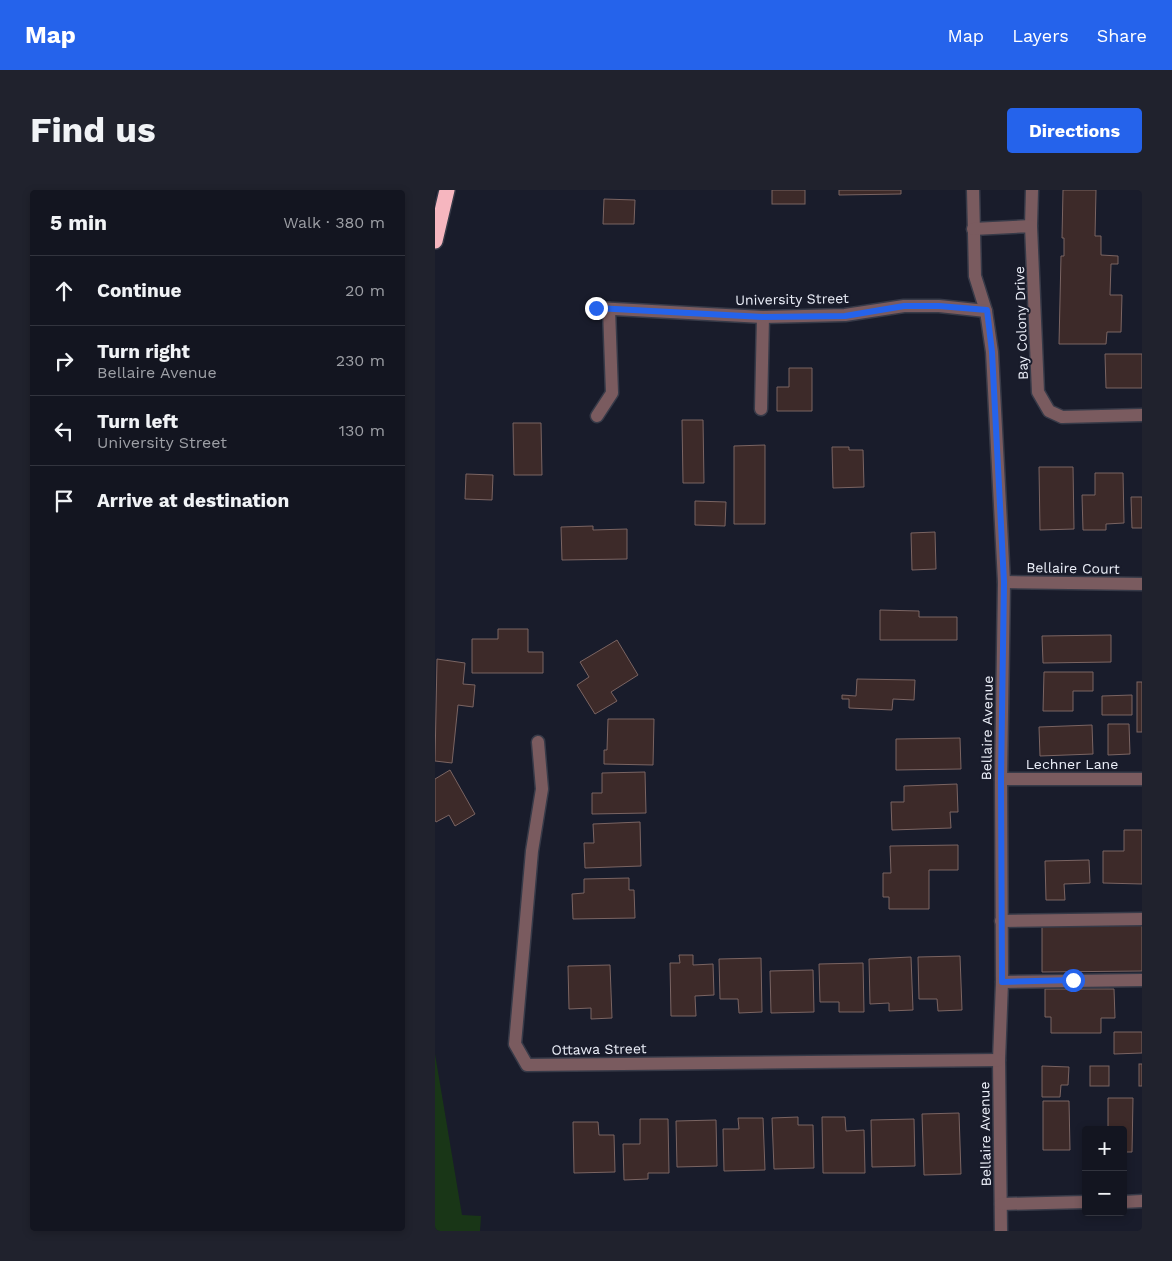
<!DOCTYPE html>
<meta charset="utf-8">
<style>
body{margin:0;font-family:"Work Sans",sans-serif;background:#20222d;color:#f1f3f6}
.controls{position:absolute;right:15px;bottom:15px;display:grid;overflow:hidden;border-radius:5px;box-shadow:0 2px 8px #0003}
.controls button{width:45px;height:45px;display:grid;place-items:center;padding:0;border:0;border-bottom:1px solid #32343e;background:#131520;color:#f1f3f6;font:25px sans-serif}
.stop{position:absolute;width:15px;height:15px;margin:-11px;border:4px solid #2563eb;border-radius:50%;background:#fff}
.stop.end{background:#2563eb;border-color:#fff;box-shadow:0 1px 5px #0008}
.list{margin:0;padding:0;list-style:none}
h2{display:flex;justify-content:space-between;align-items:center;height:65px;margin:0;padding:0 20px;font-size:21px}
h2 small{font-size:16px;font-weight:400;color:#9d9fa5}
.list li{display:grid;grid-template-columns:32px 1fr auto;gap:15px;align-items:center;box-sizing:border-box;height:70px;padding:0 20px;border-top:1px solid #32343e}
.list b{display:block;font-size:19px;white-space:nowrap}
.list p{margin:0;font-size:16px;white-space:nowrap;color:#9d9fa5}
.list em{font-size:16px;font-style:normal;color:#9d9fa5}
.icon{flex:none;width:28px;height:28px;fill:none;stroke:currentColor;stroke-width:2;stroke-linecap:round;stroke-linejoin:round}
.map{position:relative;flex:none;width:707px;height:1041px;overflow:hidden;border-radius:5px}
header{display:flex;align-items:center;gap:30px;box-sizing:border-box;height:70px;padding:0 25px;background:#2563eb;color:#fff}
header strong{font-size:24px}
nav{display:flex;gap:28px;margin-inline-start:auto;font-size:18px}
.intro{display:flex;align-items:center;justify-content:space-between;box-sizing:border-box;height:120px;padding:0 30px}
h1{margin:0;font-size:35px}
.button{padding:12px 22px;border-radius:5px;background:#2563eb;color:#fff;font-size:18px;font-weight:700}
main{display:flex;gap:30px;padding:0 30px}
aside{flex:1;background:#131520;border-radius:5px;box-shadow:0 2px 8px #0003}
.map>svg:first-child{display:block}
</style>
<header>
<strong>Map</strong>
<nav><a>Map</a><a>Layers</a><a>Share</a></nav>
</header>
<div class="intro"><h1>Find us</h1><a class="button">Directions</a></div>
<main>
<aside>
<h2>5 min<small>Walk · 380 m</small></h2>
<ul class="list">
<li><svg class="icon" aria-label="ahead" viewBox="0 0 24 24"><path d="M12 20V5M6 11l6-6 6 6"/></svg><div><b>Continue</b></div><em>20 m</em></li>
<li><svg class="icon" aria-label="right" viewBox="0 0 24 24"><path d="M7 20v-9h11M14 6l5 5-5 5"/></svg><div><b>Turn right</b><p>Bellaire Avenue</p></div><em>230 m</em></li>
<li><svg class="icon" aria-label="left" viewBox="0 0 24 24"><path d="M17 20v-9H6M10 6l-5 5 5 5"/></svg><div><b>Turn left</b><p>University Street</p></div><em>130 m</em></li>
<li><svg class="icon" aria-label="arrive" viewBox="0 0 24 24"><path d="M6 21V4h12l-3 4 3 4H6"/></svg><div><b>Arrive at destination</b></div></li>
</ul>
</aside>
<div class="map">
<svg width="707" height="1041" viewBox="0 0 707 1041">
<rect width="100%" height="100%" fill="#191c2b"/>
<!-- green -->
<polygon fill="#193617" points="0,864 27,1025 46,1026 45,1041 0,1041"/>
<!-- building -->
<g fill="#3d2a29" stroke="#7a6462">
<rect x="337" y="0" width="33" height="14"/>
<polygon points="404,0 466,0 466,4 404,5"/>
<polygon points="628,0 661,0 660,46 666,46 666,65 683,66 683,74 676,74 675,105 687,105 686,142 672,142 671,154 624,154 626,66 629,66 629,48 627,48"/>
<polygon points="169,9 200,10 199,34 168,34"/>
<polygon points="670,164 707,164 707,198 671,198"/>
<polygon points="354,178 377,178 377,221 342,221 342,197 354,197"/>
<polygon points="247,230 268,230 269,293 248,293"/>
<polygon points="78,233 106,233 107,285 79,285"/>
<polygon points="330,255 330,334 299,334 299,256"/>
<polygon points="397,257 414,257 414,260 428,260 429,297 398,298"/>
<polygon points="604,277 638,277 639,339 605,340"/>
<polygon points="660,283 688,283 689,333 671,334 671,340 648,340 647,305 660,305"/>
<polygon points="31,284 58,285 57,310 30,309"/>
<polygon points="696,307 707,307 707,338 697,338"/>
<polygon points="260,311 291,312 290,336 260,335"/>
<polygon points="158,336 158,340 192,339 192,369 127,370 126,337"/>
<polygon points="500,342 501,379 477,380 476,343"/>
<polygon points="445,420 484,421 484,427 522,427 522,450 445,450"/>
<polygon points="63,439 93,439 93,462 108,462 108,483 37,483 37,449 63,449"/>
<polygon points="676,445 676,472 608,473 607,446"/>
<polygon points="182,450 203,485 176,502 182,511 160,524 142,495 154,487 145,472"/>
<polygon points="2,469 30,473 28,494 40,495 38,517 23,515 17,573 0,571"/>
<polygon points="609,482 658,482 658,501 638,501 638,521 608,521"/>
<polygon points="422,489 480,490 479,510 458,509 457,520 414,518 414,509 407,509 407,505 421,506"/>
<rect x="702" y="492" width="5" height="50"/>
<polygon points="697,505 697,525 667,525 667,506"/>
<polygon points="173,529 219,529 218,575 169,574 169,560 172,560"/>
<polygon points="673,534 694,534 695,564 673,565"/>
<polygon points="657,535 658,564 605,566 604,537"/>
<polygon points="525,548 526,579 461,580 461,549"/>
<polygon points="15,580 40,624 20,636 14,625 1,632 0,630 0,589"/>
<polygon points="210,582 211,623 157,624 157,603 167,603 167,583"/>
<polygon points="522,594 523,622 515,622 516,638 457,640 456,612 469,612 469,596"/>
<polygon points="205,632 206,676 150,678 149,653 159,653 158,634"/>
<polygon points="689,640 707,640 707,694 668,693 668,661 689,661"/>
<polygon points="523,655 523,680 494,680 494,719 454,719 454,707 448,707 448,683 456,683 455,656"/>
<polygon points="654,670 655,693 629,694 630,710 611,710 610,671"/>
<polygon points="194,688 194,700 199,700 200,728 138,729 137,704 149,703 149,689"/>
<polygon points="707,731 707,781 607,782 607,732"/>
<polygon points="244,765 258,765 258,775 278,774 279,805 260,806 261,826 236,826 235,773 245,773"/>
<polygon points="525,766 527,820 503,821 502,809 484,809 483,767"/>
<polygon points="476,767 478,820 454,821 454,813 435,814 434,769"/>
<polygon points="326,768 327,822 304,823 303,809 285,809 284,769"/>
<polygon points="428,773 429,822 404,822 404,812 385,812 384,774"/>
<polygon points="175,775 177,828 156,829 156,818 134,819 133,776"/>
<polygon points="378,780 379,822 336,823 335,781"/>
<polygon points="610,799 679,799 680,828 666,828 666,843 616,843 616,827 610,827"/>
<polygon points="679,842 707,842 707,863 679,864"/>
<rect x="704" y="874" width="3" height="22"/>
<polygon points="607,876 634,877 633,895 626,895 625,907 607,907"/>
<rect x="655" y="876" width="19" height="20"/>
<polygon points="673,908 698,908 697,962 688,962 688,940 673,940"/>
<polygon points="608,911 634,911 635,960 608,960"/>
<polygon points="524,923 526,984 489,985 487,924"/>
<polygon points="363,927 363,935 378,935 379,978 339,979 337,928"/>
<polygon points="387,927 410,927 411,941 429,940 430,983 388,983"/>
<polygon points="303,928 328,928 330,980 289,981 288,939 304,939"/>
<polygon points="205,929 233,929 234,983 213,983 213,989 189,990 188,954 205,954"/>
<polygon points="479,929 480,976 437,977 436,930"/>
<polygon points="281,930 282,976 242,977 241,931"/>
<polygon points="138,932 163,932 164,945 179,945 180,982 139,983"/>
</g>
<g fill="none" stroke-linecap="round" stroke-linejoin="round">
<defs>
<g id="minor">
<polyline points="538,0 540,86 551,121 557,162 569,392 566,589 567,792 564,870 566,1041"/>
<polyline points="596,36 597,0"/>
<polyline points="538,39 596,36 603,202 614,221 627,227 707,225"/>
<polyline points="161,118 328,127 410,125 469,116 504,116 551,121"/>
<polyline points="326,219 328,127"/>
<polyline points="162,226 177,203 174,119"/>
<polyline points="569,392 707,394"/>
<polyline points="103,552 107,599 97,661 80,854 92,875 564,870"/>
<polyline points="566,589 707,589"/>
<polyline points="566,731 707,729"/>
<polyline points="567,792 707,790"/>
<polyline points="688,1012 707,1011"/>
<polyline points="566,1014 651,1012"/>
</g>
<polyline id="highway" points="0,51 12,0"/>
</defs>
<!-- minor casing -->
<use href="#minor" stroke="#373a48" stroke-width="15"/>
<!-- highway casing -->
<use href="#highway" stroke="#373a48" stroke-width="18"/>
<!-- minor -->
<use href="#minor" stroke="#7a5b5f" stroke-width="12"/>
<!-- highway -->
<use href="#highway" stroke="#f6b6bf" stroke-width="15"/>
</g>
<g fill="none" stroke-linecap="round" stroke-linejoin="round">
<!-- route -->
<polyline stroke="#2563eb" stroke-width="6" points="161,118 328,127 410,126 469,116 504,116 552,120 557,162 569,392 566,589 567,792 638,790"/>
</g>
<g text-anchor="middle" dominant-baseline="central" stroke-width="4" stroke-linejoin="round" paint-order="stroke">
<!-- street labels -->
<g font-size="14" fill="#edf0fa" stroke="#191c2b">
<text transform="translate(357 109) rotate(-1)">University Street</text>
<text transform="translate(586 133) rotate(-92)">Bay Colony Drive</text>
<text transform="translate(638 378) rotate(1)">Bellaire Court</text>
<text transform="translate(552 538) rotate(-89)">Bellaire Avenue</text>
<text x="637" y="574">Lechner Lane</text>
<text transform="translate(164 859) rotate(-1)">Ottawa Street</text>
<text transform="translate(550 944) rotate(-91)">Bellaire Avenue</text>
</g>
</g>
</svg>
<div class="controls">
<button>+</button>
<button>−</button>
</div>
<div class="stop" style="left:638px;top:790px"></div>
<div class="stop end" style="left:161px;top:118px"></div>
</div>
</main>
